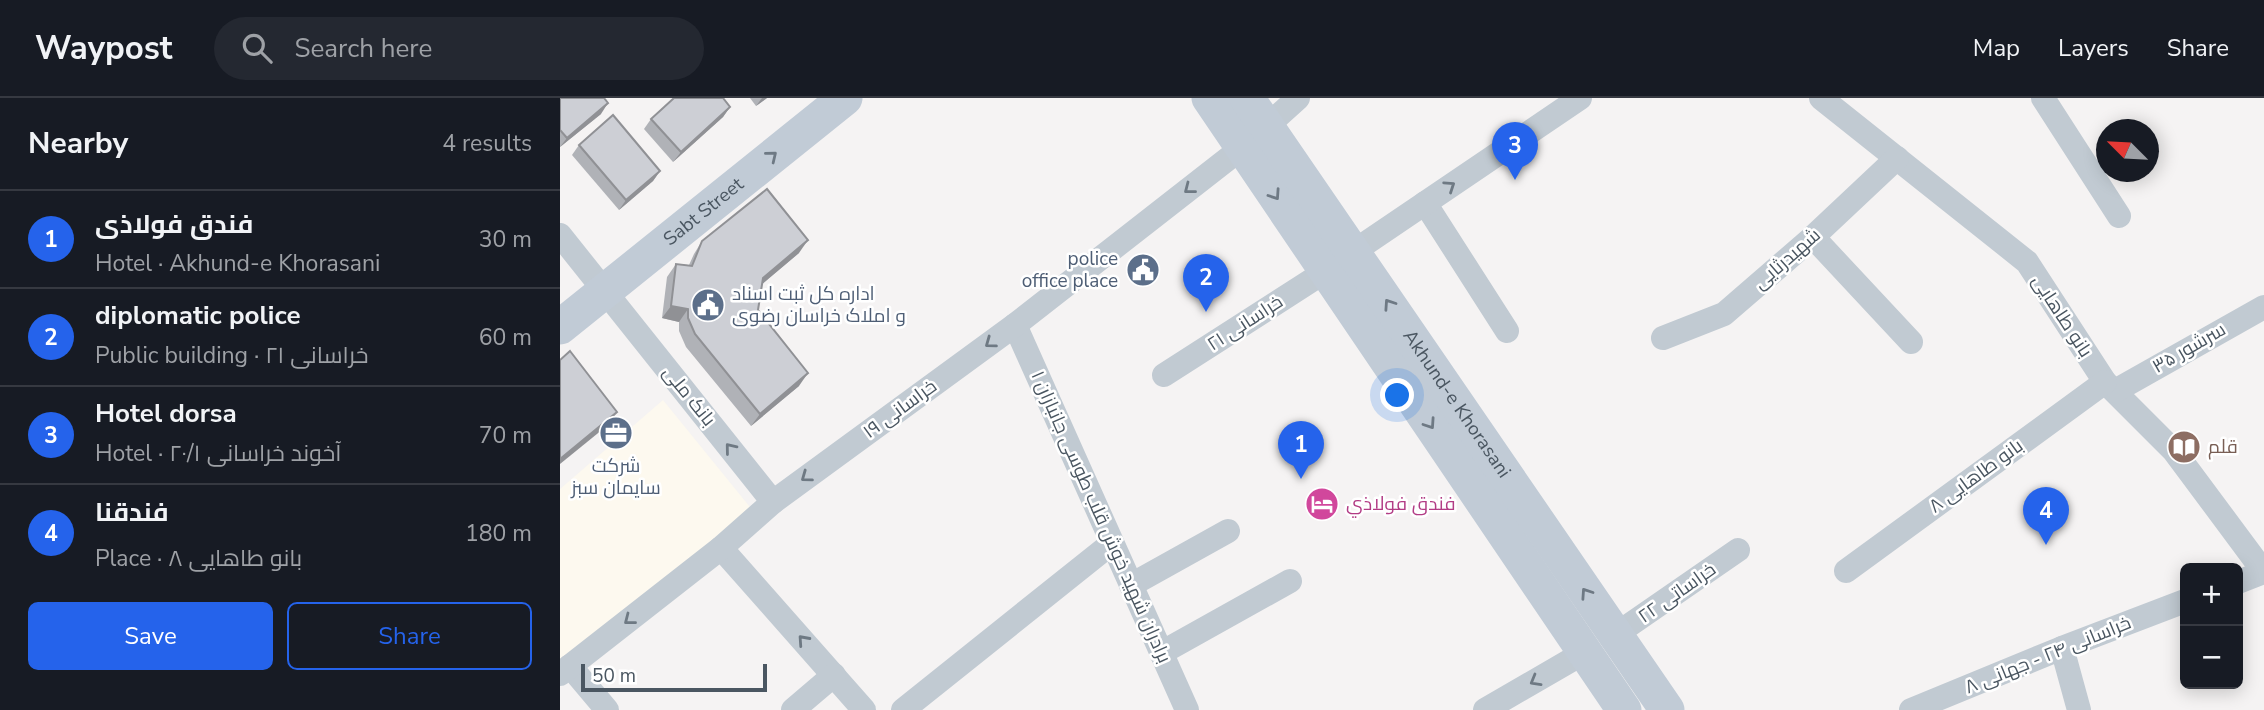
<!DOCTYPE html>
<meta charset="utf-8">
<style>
body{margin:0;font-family:"Nunito Sans",Cairo,sans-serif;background:#242831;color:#f1f3f6}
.controls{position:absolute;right:21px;bottom:21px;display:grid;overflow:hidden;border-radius:10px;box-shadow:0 4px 18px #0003}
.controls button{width:63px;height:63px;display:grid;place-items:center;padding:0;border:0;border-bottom:2px solid #363941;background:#171b24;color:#f1f3f6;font:35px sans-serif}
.compass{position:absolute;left:1536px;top:21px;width:63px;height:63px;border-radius:50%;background:#171b24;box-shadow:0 4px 18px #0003;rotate:294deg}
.scale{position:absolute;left:21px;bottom:18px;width:186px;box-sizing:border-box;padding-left:7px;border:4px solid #4a5661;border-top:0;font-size:19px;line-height:24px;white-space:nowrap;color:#4a5661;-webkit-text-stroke:5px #fff;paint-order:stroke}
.you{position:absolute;left:838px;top:298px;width:24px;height:24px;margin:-18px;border:5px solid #fff;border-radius:50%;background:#1a73e8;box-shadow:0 0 0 10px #1a73e833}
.badge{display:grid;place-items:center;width:46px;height:46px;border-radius:50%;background:#2563eb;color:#fff;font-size:23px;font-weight:700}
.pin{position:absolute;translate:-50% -58px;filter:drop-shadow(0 2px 4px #0008)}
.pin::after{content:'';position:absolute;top:37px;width:24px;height:21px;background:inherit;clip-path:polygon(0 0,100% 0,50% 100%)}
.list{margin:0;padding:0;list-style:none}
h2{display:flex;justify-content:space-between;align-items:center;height:91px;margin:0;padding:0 28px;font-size:30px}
h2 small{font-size:23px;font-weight:400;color:#9ea1a6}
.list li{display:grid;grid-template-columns:46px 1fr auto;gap:21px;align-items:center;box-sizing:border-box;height:98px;padding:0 28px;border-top:2px solid #363941}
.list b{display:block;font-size:26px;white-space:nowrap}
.list p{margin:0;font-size:23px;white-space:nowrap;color:#9ea1a6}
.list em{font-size:23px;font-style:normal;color:#9ea1a6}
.actions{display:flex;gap:14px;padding:21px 28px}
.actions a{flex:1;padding:16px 0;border:2px solid #2563eb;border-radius:10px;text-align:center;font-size:24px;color:#2563eb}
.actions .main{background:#2563eb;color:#fff}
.icon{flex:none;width:38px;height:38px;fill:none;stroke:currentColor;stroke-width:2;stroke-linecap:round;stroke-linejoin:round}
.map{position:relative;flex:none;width:1704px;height:612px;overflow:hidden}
header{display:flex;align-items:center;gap:42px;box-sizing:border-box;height:98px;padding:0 35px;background:#171b24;border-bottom:2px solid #363941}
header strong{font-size:33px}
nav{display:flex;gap:38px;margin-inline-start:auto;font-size:24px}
.search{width:490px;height:63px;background:#242831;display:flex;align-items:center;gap:18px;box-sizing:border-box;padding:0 24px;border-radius:38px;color:#9ea1a6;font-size:26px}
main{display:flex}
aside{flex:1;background:#171b24}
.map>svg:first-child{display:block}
</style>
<header>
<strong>Waypost</strong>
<div class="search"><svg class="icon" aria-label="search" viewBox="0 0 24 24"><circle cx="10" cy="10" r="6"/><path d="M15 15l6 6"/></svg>Search here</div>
<nav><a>Map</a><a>Layers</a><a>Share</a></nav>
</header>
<main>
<aside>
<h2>Nearby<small>4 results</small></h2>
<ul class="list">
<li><span class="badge">1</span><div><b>فندق فولاذی</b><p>Hotel · Akhund-e Khorasani</p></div><em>30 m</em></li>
<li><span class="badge">2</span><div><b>diplomatic police</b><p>Public building · خراسانی ۲۱</p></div><em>60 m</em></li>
<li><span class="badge">3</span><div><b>Hotel dorsa</b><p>Hotel · آخوند خراسانی ۲۰/۱</p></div><em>70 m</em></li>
<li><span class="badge">4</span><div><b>فندقنا</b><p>Place · بانو طاهایی ۸</p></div><em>180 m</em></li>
</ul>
<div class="actions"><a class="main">Save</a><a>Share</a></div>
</aside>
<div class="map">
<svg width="1704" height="612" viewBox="0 0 1704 612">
<rect width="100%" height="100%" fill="#f5f3f3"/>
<!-- commercial -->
<polygon fill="#fdf9ef" points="103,302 194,414 0,568 0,391"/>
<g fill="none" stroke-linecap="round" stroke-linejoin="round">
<!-- street -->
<g stroke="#c1cad2" stroke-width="24">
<polyline points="1261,0 1467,164 1545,284 1614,353 1704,474"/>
<polyline points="1483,0 1559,118"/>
<polyline points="707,28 738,0"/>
<polyline points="865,105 947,233"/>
<polyline points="0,137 213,404"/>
<polyline points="1253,139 1351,244"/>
<polyline points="793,154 1020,0"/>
<polyline points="455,227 627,612"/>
<polyline points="1103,240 1164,216 1253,139 1337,60"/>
<polyline points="604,277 766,173"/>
<polyline points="1555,293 1704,209"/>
<polyline points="161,450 304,612"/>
<polyline points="1286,473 1545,284"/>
<polyline points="1678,484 1704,474"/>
<polyline points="571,487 668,433"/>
<polyline points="1055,537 1178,452"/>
<polyline points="1502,550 1519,612"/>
<polyline points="601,555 730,483"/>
<polyline points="10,568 47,612"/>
<polyline points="0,576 161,450 213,404 455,227 683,49"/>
<polyline points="233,612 274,577"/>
<polyline points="343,612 552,445"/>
<polyline points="925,612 1025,554"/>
<polyline points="1351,612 1502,550 1625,503"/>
</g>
<!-- secondary -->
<g stroke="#c1cbd6" stroke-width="35">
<polyline points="649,0 1064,612"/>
<path id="s1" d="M687,0L1107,612"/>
<path id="s2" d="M0,229L285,0"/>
</g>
</g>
<!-- wall -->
<g fill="#b0b2b7">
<polygon points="0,0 41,16 0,49"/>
<polygon points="190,0 207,0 196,8"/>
<polygon points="170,9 163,19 113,64 84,31 91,21"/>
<polygon points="19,47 100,73 93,83 59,112 12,57"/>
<polygon points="142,143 239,155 202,186 198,212 239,288 191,328 126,249 119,233 119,224 102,220 107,179 116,166 129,167 134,156"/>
</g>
<!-- shaded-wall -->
<g fill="#909195">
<polygon points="202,0 207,0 196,8"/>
<polygon points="48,5 41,16 0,49 7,40"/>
<polygon points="170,9 163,19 113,64 121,54"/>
<polygon points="100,73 93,83 59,112 66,102"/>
<polygon points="248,142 239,155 194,193 203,180"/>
<polygon points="111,208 128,211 119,224 102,220"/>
<polygon points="248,275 239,288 191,328 200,316"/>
<polygon points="57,314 48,327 0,366 0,361"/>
</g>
<!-- building -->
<g fill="#cdcfd5" stroke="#909195" stroke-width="2">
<polygon points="0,0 44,0 48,5 7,40 0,32"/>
<polygon points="114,0 163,0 170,9 121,54 91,21"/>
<polygon points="53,17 100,73 66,102 19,47"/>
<polygon points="207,91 248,142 203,180 198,212 248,275 200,316 135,236 128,220 128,211 111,208 116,166 132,168 142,143"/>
<polygon points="10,253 57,314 0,361 0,262"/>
</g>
<!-- one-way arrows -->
<defs><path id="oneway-chevron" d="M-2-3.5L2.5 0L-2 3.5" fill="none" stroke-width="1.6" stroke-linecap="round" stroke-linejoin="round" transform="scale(1.75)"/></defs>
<g stroke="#6e7984">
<use href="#oneway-chevron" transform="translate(212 58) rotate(-39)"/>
<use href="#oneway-chevron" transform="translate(715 97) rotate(56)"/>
<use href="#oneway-chevron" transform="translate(829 206) rotate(-124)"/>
<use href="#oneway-chevron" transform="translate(870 326) rotate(56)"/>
<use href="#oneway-chevron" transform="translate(1026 495) rotate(-124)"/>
</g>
<g stroke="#6e7983">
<use href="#oneway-chevron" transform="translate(890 88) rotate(-34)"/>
<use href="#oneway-chevron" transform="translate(629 91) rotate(142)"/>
<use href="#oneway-chevron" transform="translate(430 245) rotate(144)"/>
<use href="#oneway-chevron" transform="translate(170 350) rotate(-129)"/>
<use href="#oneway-chevron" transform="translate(246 379) rotate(144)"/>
<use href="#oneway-chevron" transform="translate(69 522) rotate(142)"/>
<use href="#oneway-chevron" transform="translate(243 542) rotate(-132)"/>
<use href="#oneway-chevron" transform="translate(975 583) rotate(150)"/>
</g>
<!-- icons -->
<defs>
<symbol id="civic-disc" viewBox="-11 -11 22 22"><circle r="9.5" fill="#5c6f8a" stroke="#fff"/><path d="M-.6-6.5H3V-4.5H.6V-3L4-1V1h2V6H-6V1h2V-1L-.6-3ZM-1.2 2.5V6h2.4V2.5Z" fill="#fff"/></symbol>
<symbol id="office-disc" viewBox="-11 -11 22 22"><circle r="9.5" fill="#5c6f8a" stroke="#fff"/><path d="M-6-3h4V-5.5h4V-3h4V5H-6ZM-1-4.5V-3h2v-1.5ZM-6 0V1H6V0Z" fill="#fff"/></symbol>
<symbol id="library-disc" viewBox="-11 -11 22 22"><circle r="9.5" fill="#8d6e63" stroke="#fff"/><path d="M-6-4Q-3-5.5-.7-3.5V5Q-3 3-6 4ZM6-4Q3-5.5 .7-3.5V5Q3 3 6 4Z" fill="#fff"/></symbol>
<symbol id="hotel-disc" viewBox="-11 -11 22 22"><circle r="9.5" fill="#d1479c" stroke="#fff"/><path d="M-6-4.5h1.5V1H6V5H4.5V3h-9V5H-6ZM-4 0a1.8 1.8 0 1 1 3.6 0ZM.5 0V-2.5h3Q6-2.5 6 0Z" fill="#fff"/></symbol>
</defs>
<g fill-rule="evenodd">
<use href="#civic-disc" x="564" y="153" width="38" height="38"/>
<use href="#civic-disc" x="129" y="188" width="38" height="38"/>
<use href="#office-disc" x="37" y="316" width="38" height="38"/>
<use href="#library-disc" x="1605" y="330" width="38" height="38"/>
<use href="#hotel-disc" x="743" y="387" width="38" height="38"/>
</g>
<g text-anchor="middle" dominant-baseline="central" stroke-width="5" stroke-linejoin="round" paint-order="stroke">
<!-- street labels -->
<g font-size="19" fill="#4a5661" stroke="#fff">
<text stroke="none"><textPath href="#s2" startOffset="184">Sabt Street</textPath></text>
<text transform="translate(1227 161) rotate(-41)">شهیدرثایی</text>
<text transform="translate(1502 218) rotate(57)">بانو طاهایی</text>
<text transform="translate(685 225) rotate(-33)">خراسانی ۲۱</text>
<text transform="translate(1629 250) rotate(-30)">سرشور ۳۵</text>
<text transform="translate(129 298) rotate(51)">بانک ملی</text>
<text stroke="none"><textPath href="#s1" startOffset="371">Akhund-e Khorasani</textPath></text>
<text transform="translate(340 311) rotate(-36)">خراسانی ۱۹</text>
<text transform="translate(1416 378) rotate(-36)">بانو طاهایی ۸</text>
<text transform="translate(541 419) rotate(66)">برادران شهید خوش قلب طوسی جانبازان ۱</text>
<text transform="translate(1117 495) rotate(-35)">خراساتی ۲۲</text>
<text transform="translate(1488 557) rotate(-22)">خراسانی ۲۴ - جهانی ۸</text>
</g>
<!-- service labels -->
<g font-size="19" fill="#4e5e75" stroke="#fff" text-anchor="end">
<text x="558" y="161">police<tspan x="558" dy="22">office place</tspan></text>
<text x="172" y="196" text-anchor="start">اداره کل ثبت اسناد<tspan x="172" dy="22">و املاک خراسان رضوی</tspan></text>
<text x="56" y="368" text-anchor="middle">شركت<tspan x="56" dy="22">سايمان سبز</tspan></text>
</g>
<!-- education labels -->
<g font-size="19" fill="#785e54" stroke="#fff" text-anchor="start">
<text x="1648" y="349">قلم</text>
</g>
<!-- hotel labels -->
<g font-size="19" fill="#b23c85" stroke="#fff" text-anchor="start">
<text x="786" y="406">فندق فولاذي</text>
</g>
</g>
</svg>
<div class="controls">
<button>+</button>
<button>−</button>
</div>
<svg class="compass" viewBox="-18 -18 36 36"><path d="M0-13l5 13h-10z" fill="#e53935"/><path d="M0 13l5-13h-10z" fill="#9ea1a6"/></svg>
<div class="scale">50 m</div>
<div class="you"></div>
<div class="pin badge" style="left:741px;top:381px">1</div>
<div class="pin badge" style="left:646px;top:214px">2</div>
<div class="pin badge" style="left:955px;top:82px">3</div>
<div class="pin badge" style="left:1486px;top:447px">4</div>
</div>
</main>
